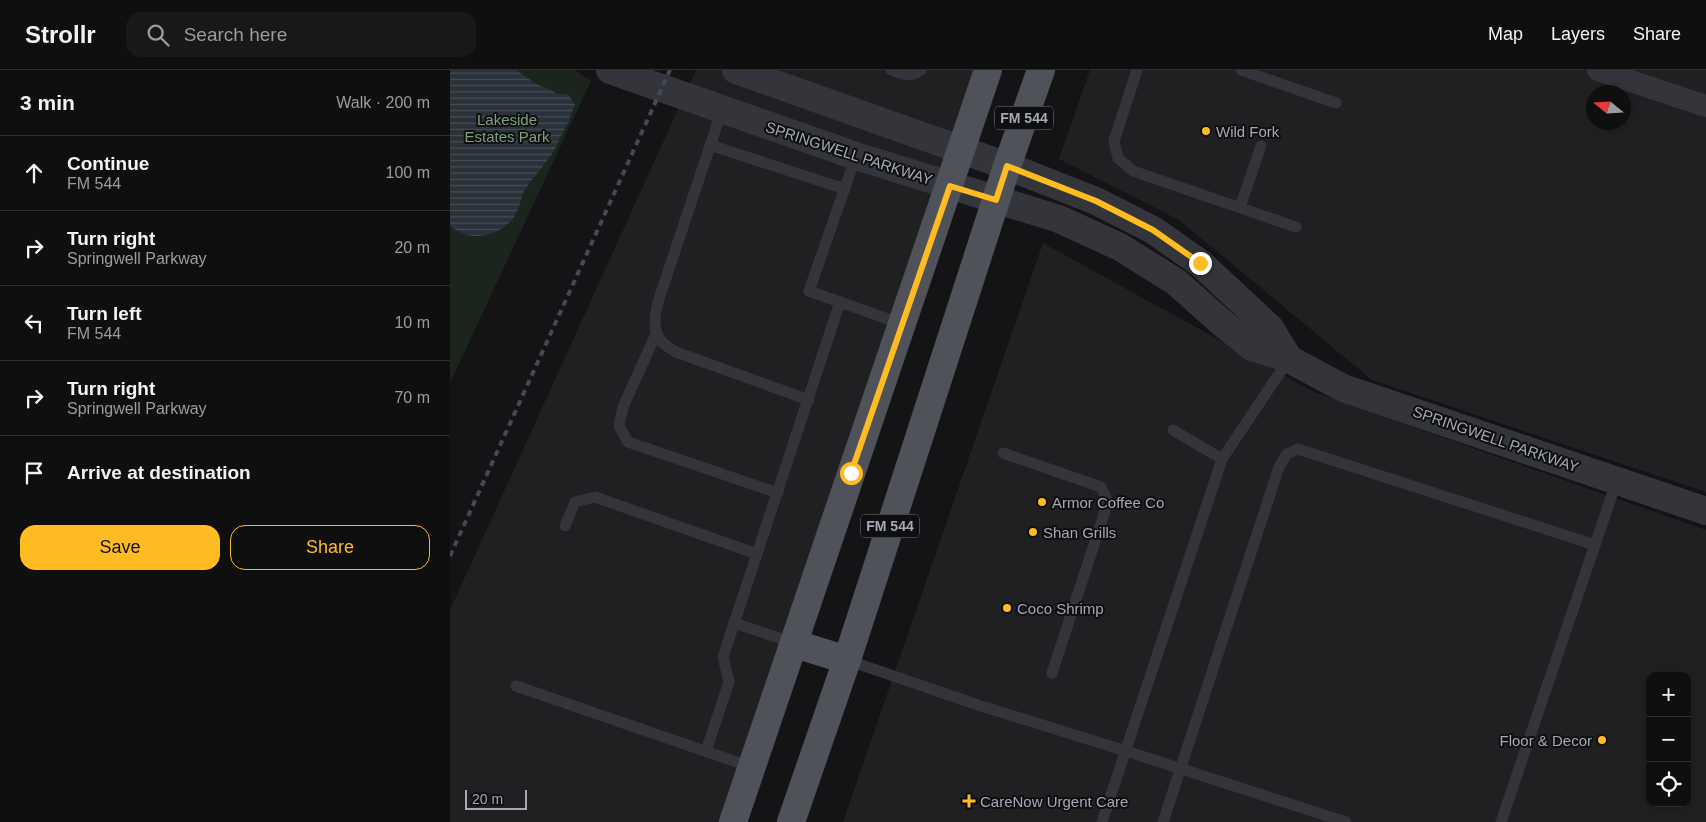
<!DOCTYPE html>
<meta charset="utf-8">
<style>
body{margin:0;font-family:Helvetica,sans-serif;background:#181819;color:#f1f3f6}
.controls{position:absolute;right:15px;bottom:15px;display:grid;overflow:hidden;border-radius:10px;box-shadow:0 2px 8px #0003}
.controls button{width:45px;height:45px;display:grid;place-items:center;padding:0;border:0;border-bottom:1px solid #2f2f30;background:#0f0f10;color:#f1f3f6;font:25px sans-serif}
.compass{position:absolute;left:1136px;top:15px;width:45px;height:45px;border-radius:50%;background:#0f0f10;box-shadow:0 2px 8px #0003;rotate:288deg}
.scale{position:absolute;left:15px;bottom:12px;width:62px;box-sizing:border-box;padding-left:5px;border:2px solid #a4a9b7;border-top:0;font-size:14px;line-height:18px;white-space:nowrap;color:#a4a9b7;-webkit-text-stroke:4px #0f0f11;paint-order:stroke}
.stop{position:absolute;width:15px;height:15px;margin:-11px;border:4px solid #fb2;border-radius:50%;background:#fff}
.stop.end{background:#fb2;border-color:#fff;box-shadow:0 1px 5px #0008}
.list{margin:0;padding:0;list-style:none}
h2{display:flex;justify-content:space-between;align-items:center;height:65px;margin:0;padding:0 20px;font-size:21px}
h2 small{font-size:16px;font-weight:400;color:#9b9c9f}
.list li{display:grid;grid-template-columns:32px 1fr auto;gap:15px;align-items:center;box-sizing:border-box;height:75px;padding:0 20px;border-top:1px solid #2f2f30}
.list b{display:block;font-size:19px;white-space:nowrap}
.list p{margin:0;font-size:16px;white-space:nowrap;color:#9b9c9f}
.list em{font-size:16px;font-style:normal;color:#9b9c9f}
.actions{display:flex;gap:10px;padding:15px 20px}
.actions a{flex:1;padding:11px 0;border:1px solid #fb2;border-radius:15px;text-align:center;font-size:18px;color:#fb2}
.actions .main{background:#fb2;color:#111}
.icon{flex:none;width:28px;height:28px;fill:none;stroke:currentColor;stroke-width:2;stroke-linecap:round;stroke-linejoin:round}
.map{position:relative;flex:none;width:1256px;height:752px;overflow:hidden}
header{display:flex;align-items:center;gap:30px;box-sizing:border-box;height:70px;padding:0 25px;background:#0f0f10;border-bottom:1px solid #2f2f30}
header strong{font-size:24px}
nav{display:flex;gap:28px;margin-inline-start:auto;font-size:18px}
.search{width:350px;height:45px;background:#181819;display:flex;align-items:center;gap:12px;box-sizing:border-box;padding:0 18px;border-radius:15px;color:#9b9c9f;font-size:19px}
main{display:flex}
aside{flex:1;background:#0f0f10}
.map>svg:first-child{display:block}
</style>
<header>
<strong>Strollr</strong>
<div class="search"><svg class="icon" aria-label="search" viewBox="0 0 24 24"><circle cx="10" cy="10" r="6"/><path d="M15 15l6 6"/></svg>Search here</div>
<nav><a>Map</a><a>Layers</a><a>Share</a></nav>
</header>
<main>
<aside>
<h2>3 min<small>Walk · 200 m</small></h2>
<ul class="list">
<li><svg class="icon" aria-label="ahead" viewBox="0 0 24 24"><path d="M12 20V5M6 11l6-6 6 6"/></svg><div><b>Continue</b><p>FM 544</p></div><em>100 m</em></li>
<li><svg class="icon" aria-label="right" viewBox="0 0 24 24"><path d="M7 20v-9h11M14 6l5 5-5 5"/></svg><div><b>Turn right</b><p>Springwell Parkway</p></div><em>20 m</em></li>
<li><svg class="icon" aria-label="left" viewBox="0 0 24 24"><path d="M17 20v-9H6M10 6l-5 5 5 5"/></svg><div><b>Turn left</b><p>FM 544</p></div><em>10 m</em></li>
<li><svg class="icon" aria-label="right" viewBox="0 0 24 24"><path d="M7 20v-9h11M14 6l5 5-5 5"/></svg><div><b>Turn right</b><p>Springwell Parkway</p></div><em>70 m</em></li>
<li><svg class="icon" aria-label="arrive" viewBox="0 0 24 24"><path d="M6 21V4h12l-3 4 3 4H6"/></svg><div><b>Arrive at destination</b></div></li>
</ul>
<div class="actions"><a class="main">Save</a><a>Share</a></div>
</aside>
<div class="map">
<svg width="1256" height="752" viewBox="0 0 1256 752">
<defs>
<pattern id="water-rules" width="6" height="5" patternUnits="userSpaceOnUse" patternTransform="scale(1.25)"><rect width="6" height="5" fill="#29323b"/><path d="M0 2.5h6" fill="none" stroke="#454d55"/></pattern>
</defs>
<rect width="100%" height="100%" fill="#141416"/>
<!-- built -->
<g fill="#202023" fill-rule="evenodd">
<polygon points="246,0 525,0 270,752 0,752 0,540"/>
<path d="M640,0H1256V422L922,310L729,150L609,89ZM1144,22H1174V52H1144Z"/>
<path d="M593,173L864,322L1256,460V752H393ZM1200,606H1237V733H1200Z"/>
</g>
<!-- green -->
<polygon fill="#1b241d" points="0,0 125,0 141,11 0,313"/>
<!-- water -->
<path fill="url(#water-rules)" d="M0,0H66L88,15L97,18L108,24H118L125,35L120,47V50C112,61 109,73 102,84C94,96 84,106 76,118C70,127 72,131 68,139C61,159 34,171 14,164C9,162 4,159 0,156Z"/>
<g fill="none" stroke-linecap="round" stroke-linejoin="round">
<!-- service -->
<g stroke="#34353b" stroke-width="11">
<path d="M441,0C454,4 460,8 471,0"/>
<polyline points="687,0 664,71 668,88 683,101 846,157"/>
<polyline points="791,0 886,33"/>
<path d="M272,40L208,232C202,256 203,270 226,282L359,330"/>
<polyline points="260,75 395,119"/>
<polyline points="406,86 359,221 452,254"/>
<polyline points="790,137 811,76"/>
<polyline points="206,264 173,337 169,356 178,372 328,423"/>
<polyline points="723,360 772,389"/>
<polyline points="553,383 651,417 658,432 602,603"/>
<polyline points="115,456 125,432 145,427 307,484"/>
<polyline points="284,553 344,573"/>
<polyline points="397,590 528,635 676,681 896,752"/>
<polyline points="66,616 301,697"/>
<polyline points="256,681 279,612 273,587 390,232"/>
<polyline points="652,752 772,389 839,289"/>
<polyline points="713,752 829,397 837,384 848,379 1145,475"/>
<polyline points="1051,752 1167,410"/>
</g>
<!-- minor -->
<polyline stroke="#34353b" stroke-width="22" points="1148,0 1256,36"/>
<!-- tertiary -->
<g stroke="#34353b" stroke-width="28">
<polyline points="160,0 406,86 609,149 670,177 726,212 771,252 802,277 839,289 893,318 1256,441"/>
<polyline points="286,0 557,96 646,131 703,160 750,193 820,258 839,289"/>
</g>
<!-- primary -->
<g stroke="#50525a" stroke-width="28">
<polyline points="345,574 397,590"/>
<polyline points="283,752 538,0"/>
<polyline points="341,752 397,590 557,96 591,0"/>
</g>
<!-- rail -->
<polyline stroke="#474950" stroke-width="4" stroke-dasharray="6 5" stroke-linecap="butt" points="0,486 220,0"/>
</g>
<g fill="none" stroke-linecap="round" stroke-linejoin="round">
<!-- route -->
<polyline stroke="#fb2" stroke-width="6" points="401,403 500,116 546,130 557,96 646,131 703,160 750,193"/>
</g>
<!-- markers -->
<g fill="#fb2" stroke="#0f0f11" stroke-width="2">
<circle cx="756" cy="61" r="5"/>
<circle cx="592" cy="432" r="5"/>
<circle cx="583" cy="462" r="5"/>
<circle cx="557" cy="538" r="5"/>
<circle cx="1152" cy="670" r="5"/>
<path d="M516.5 723.5h5v5h5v5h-5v5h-5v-5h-5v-5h5z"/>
</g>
<g text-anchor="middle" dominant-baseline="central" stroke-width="4" stroke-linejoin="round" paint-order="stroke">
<!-- shield labels -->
<g fill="#0f0f11" stroke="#777b85" stroke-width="1">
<rect x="545" y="36.5" width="58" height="23" rx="4"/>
<rect x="411" y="444.5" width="58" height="23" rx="4"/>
</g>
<g font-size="14" font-weight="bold" fill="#a4a9b7">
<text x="574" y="48">FM 544</text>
<text x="440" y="456">FM 544</text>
</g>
<!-- park labels -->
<g font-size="15" fill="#79a47d" stroke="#0f0f11">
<text x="57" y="49">Lakeside<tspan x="57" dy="17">Estates Park</tspan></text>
</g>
<!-- poi labels -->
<g font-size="15" fill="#a4a9b7" stroke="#0f0f11" text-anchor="start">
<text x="766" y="61">Wild Fork</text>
<text x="602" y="432">Armor Coffee Co</text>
<text x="593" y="462">Shan Grills</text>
<text x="567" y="538">Coco Shrimp</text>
<text x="1142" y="670" text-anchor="end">Floor &amp; Decor</text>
<text x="530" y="731">CareNow Urgent Care</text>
</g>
<!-- street labels -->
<g font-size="15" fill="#a4a9b7" stroke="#0f0f11">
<text transform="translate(399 83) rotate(18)">SPRINGWELL PARKWAY</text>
<text transform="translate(1046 369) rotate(19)">SPRINGWELL PARKWAY</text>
</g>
</g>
</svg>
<div class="controls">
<button>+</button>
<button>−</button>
<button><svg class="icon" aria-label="locate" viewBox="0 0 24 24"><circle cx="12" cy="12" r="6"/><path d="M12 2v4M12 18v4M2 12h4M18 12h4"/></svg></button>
</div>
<svg class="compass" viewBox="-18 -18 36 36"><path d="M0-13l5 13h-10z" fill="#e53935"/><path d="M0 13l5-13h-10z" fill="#9b9c9f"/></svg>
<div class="scale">20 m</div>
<div class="stop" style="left:401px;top:403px"></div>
<div class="stop end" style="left:750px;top:193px"></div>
</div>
</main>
